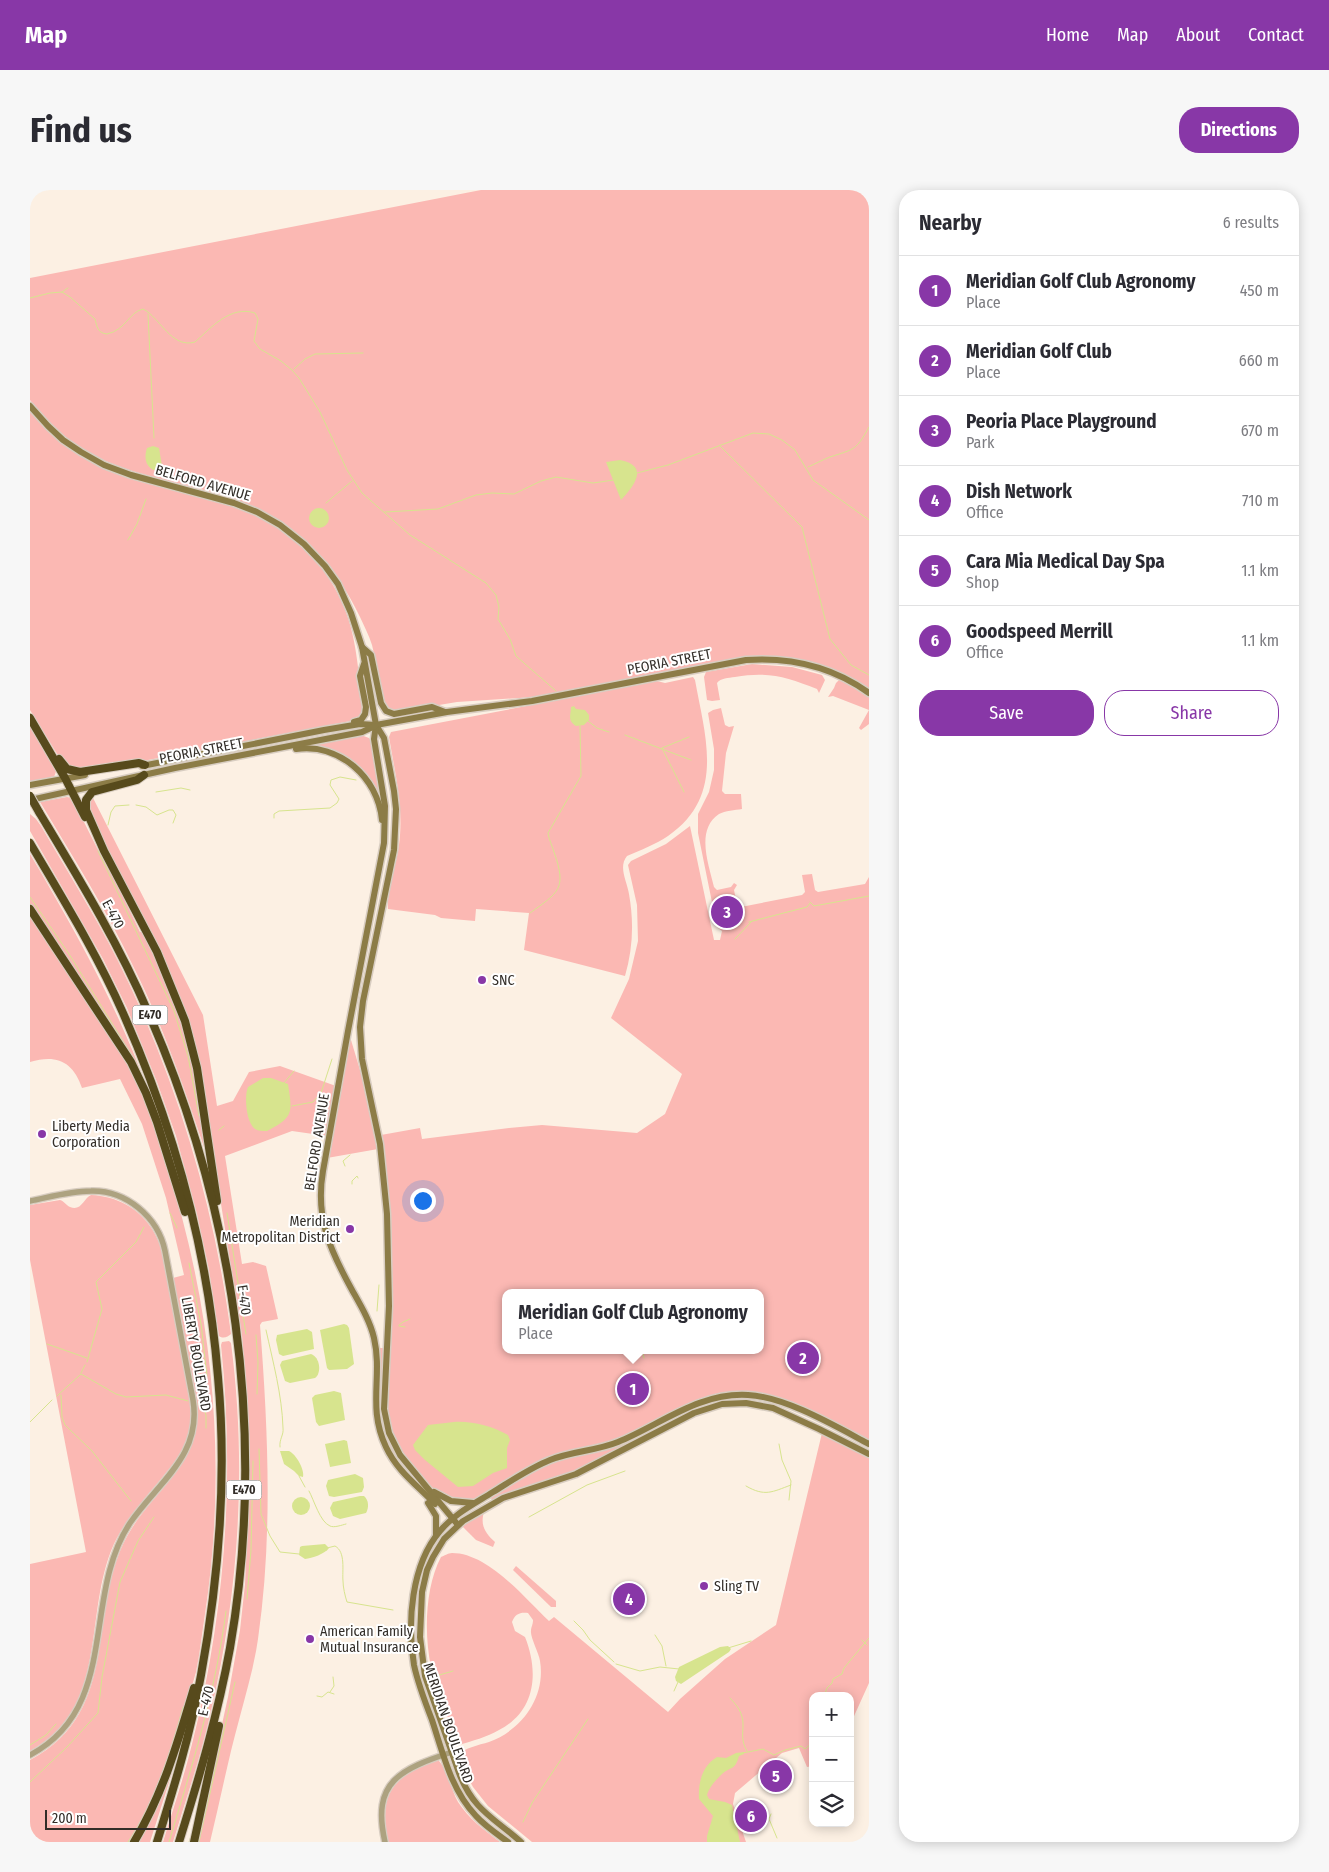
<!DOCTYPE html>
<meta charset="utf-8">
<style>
body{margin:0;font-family:"Fira Sans Condensed",sans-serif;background:#f7f7f7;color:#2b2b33}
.controls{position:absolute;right:15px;bottom:15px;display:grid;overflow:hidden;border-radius:10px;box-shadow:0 2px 12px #0003}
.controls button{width:45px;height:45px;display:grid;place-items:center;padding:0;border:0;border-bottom:1px solid #e1e1e2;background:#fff;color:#2b2b33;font:25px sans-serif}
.scale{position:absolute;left:15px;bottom:12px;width:126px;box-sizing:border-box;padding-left:5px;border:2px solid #322d28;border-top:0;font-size:14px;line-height:18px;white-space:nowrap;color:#322d28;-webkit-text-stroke:4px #fff;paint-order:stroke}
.you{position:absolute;left:392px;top:1010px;width:18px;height:18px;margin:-12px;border:4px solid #fff;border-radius:50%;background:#1a73e8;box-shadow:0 0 0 8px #1a73e833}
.badge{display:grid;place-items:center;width:32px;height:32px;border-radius:50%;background:#8837a7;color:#fff;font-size:16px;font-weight:700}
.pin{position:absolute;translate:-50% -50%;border:2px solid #fff;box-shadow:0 1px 5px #0006}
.popup{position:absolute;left:472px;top:1099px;width:262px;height:65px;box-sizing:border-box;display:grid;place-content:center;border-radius:10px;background:#fff;filter:drop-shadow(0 1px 4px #0005);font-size:16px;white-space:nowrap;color:#7c7c81}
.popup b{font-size:19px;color:#2b2b33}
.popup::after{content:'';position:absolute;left:50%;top:100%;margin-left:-10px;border:10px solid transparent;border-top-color:#fff}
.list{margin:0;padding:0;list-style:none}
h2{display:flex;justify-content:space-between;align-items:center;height:65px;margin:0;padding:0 20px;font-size:21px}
h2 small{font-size:16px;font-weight:400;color:#7c7c81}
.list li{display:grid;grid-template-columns:32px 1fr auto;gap:15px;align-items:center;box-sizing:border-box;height:70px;padding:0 20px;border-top:1px solid #e1e1e2}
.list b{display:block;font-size:19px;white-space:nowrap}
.list p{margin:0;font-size:16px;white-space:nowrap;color:#7c7c81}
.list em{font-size:16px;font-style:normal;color:#7c7c81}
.actions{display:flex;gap:10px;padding:15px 20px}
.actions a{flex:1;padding:11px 0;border:1px solid #8837a7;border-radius:20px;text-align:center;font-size:18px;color:#8837a7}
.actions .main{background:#8837a7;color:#fff}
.icon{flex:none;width:28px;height:28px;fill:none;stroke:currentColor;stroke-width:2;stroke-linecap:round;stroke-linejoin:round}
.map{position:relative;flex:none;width:839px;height:1652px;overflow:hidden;border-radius:20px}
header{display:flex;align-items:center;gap:30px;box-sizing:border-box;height:70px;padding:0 25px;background:#8837a7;color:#fff}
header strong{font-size:24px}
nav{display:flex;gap:28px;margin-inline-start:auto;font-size:18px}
.intro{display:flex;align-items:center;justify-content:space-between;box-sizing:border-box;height:120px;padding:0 30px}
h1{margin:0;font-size:35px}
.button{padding:12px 22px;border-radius:20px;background:#8837a7;color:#fff;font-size:18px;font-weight:700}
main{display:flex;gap:30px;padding:0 30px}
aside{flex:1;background:#fff;border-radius:20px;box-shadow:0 2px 12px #0003}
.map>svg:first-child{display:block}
</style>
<header>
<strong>Map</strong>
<nav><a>Home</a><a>Map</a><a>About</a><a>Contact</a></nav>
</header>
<div class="intro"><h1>Find us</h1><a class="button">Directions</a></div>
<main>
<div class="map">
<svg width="839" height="1652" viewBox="0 0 839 1652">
<rect width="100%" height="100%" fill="#fcf0e3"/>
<!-- green -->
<g fill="#fbb8b3" fill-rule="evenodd">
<path d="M451,0H839V499C797,472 753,462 704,469L504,507L427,512L367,522L360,521L354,514C350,494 347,474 342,455C339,445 334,436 330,427C302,367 255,324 192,305C114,282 54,281 0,210V88Z"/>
<path d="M0,221C22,247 49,269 81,281C119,296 160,301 199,314C249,330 294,367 314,417C328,451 328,487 334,522L330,527L326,530L118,570L52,581L38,577L29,567L0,520Z"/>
<path d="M722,474L762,477L792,485L795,490L789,503L787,499C757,487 738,481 705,487C698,488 691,488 687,493L690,510L682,511L677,510L674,487L676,482Z"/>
<path d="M663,487L665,490C675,546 696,606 638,646C626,654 611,660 597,666C588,677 597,691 599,704C604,732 603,758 595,786L494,760L499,723L446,719L445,731L411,728L405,725L358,719C356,702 367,673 369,655C374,618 365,583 359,547L361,542L627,491L635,493Z"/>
<polygon points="809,490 813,491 839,507 839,534 831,540 829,538 839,520 803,506 798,507 804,498 806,493"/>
<path d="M691,518L695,535L699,537L704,536L696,563L692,601L695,604H711L712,619C705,620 695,621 689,624C665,640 679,675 684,697L687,700L701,697L704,693L707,695L704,700L707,714L711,717L772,705L775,702L772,685L782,684L785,700L788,702L835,694L839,687V1252L756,1212L696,1203L665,1211L598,1245L571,1255L546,1260L445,1310C409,1320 369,1268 360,1237C355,1219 357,1202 358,1184C359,1157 361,1131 362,1104C363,1051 356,998 351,945L390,938L392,949L479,938L512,935L607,943L635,924L652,884L581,828L599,789L608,751L607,715L598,675L601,671L636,654L660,636L684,750H690L692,741L687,737L668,643V624L679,602L684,580V559L678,523L683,520ZM476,1103H730V1160H476Z"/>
<polygon points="0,534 27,579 24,587 0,592"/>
<polygon points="331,545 339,548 342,553 351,612 333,582 284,556 285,554"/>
<path d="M62,606L173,825L187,916L203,911L219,882L250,876L306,896L297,946L262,941L195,966L212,1074L223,1072L236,1076L248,1129L232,1132L230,1135C238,1239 243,1345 228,1449C224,1477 216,1503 209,1530C198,1570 190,1611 180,1652H166L198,1507L210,1440L215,1394L220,1287L219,1239L212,1145L167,864C155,815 133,771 111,726C95,695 79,663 63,631L57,614Z"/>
<path d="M37,607L42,608L67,658L81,681L110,742H112C125,769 141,797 150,826C165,872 170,919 177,966C155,901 135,840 104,778C77,721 43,667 10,612Z"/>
<path d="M0,624L6,629L11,636C37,681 65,725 88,771C147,889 184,1014 201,1144C198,1147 193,1149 189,1146L179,1080L167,1024L146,946L127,892L97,818L73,769L0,641Z"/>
<path d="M0,664C45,740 86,814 117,897L41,774L32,761H30L0,715Z"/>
<path d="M0,727C39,789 89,846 118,915C126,934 131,956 137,976C183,1120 198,1273 175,1424C172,1443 170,1463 166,1482C161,1501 154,1520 149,1539C144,1556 140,1574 132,1590C123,1611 112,1632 101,1652H0V1570C96,1520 53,1414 102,1338C128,1297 171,1271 167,1217L143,1088L154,1085L136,1008L112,934L90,889L52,898C43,871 26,864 0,872Z"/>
<polygon points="321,850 336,900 348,959 297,968 319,851"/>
<path d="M61,1005C86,1006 109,1018 122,1039C135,1059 137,1086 141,1109C147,1143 154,1176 160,1210C162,1222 162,1233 159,1244C155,1262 142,1275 131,1289C112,1312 92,1333 81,1361C54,1430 78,1519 0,1561V1374L56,1362L0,1070V1015L30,1010C34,1011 36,1015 40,1017C51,1022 54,1008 61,1005Z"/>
<path d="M199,1151L201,1153C217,1275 209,1402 181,1521C171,1566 156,1609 143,1652H133C143,1619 154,1587 162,1554C195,1425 205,1287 191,1155L192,1152Z"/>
<path d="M348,1158H355V1238L387,1290L385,1291C379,1284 370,1276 364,1268C344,1235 348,1195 348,1158Z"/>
<path d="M622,1239V1242C592,1258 563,1275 532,1287C508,1296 486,1299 462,1310L461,1308L485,1292L516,1275Z"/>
<path d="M792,1243L796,1244V1246L811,1254L812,1253L839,1267V1493L820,1535V1506H783V1576L777,1577L769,1558L752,1563L705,1603L703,1614L716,1652H502L458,1616L443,1597L429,1571L428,1566C433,1558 449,1555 459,1552C492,1540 516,1507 510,1471C509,1463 500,1447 501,1441C501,1437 503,1435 503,1430L498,1423C490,1422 485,1424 482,1432L485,1441L495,1447C509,1482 506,1521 469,1540C457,1547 442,1551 429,1555L424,1554C420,1547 420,1537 418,1528C412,1511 404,1494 401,1477C394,1444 395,1397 411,1367C414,1366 418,1363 422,1363C458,1363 494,1407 519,1431L524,1427L638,1522L650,1509L695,1469L746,1435Z"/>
<path d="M454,1322C450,1335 455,1343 465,1352L463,1357L446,1350L432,1336Z"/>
<polygon points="486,1376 526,1411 526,1417 521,1417 483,1380"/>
<path d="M408,1570C417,1578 421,1600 428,1612C439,1629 454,1640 470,1652H358C348,1603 363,1586 408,1570Z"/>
<polygon points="140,1582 142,1583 120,1652 107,1652"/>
</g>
<!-- water -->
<g fill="#d7e48e">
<path d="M123,256L129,258L132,276L129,279L123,280C115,275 114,267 117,258Z"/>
<path d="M590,270C620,276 604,296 591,310L576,272Z"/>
<circle cx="289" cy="328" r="10"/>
<path d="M544,516L546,519L555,520L559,525V530L554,535L546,536C537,530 541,525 541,517Z"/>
<path d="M233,888H241L258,894C262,921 265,927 237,941C233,941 228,941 225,939C216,932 214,906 218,897Z"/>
<polygon points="314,1134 317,1135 319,1138 324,1174 317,1179 299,1180 297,1178 290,1140"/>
<polygon points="277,1139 282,1142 284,1159 253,1166 249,1164 246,1150 247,1145"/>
<path d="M281,1164C290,1167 292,1183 285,1188L260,1193L255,1191L250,1175L252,1171Z"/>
<polygon points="304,1201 311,1203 315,1230 289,1236 286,1232 282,1208 285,1205"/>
<path d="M424,1232C443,1231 461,1236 478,1245L480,1250L477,1258V1278L463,1283L443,1296L428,1297L395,1270L385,1260L383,1255L398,1235Z"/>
<polygon points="314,1250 317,1251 321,1273 300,1277 295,1254"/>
<path d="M250,1261C253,1261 257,1261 259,1261C266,1264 275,1280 273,1287L269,1286L264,1281L254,1274Z"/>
<polygon points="325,1284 333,1288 334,1297 332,1302 304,1307 299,1306 296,1296 298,1290"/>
<path d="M330,1306H334C339,1310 339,1318 336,1323L310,1329L303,1326L300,1318L303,1312Z"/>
<circle cx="271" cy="1316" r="9"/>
<path d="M295,1354L299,1358C295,1364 282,1368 275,1369L269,1365L270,1357L272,1356Z"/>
<polygon points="698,1456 701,1459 699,1462 651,1494 646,1491 645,1487 649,1477 690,1457"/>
<path d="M714,1562V1564L709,1566C705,1581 701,1576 692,1584C687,1589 679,1597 677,1605L679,1609L695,1612L702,1615L710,1652H677V1646L683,1626L669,1609C668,1593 672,1576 687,1567L696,1568L706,1563Z"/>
</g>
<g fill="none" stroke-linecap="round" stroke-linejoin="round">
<!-- stream -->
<g stroke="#d7e48e" stroke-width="1">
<polyline points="32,102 38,98"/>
<path d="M0,108L20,103L32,102L40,107L65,129C67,136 67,143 77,144C96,140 99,122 113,119C130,127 141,159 165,152C181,138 200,115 225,123L228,129L224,151L230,159L251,171L262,180L269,188L290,222L317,280L332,303L380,345L456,393L466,405L469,417L468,429L480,449L486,466L526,501"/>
<polyline points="118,124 124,248"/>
<polyline points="264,179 275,169 285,164 333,163"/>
<polyline points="690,256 772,337 800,449 821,475 839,485"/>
<path d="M778,277C785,274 792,270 800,267C824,259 826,261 839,237"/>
<polyline points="607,283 638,275 723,243 739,244 752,250 765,260 783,290 839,330"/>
<polyline points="296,313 322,291"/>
<polyline points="355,322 408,319 446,305 462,303 484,304 511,291 526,287 563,293 584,290"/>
<polyline points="98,350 107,334 116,309"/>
<polyline points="558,531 567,538 579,542"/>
<polyline points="595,545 661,570"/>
<polyline points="126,602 151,598 160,600"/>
<polyline points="654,602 632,558 659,547"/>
<polyline points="106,615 116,617 127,625 139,620 143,620 146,625 143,633"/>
<polyline points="244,628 244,624 249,621 300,618 307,613 309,609 300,595 301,590 310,587 326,590"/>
<polyline points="78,635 81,622 85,616 99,615"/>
<polyline points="68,661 144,821 158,866 169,926"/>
<polyline points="0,707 39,764 103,867"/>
<polyline points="780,712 784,716 839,706"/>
<path d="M500,723C529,702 537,699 524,662C522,655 519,650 518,643L551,586L550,536"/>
<polyline points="719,732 777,717 780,713"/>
<polyline points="705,749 722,731"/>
<polyline points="253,894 264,881"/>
<polyline points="262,916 283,912 291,903 302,869"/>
<polyline points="189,940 194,936"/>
<polyline points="315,976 313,971 320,965"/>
<polyline points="322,994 322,991 327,986 328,988"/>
<polyline points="140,1023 147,1038"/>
<polyline points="197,1023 216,1144"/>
<polyline points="159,1073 171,1134 177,1186"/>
<polyline points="347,1121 349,1095"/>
<polyline points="369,1135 373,1132 380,1129"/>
<polyline points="369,1136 375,1137"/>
<path d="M236,1140C243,1172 252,1205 253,1238C254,1245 249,1249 250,1257"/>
<polyline points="226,1145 228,1172 227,1204"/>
<polyline points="17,1154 57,1168"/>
<polyline points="612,1160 614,1168"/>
<polyline points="57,1172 72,1119 66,1092 106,1052 114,1037"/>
<polyline points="51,1183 55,1175"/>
<polyline points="31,1205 32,1227 35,1235 62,1261 101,1311"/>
<polyline points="27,1206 51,1184 86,1204 96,1207 136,1205 158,1211"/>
<polyline points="168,1214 177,1218"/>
<polyline points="173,1217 176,1225 176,1238"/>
<polyline points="0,1232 22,1210"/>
<polyline points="749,1254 752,1270 761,1291 759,1310"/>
<polyline points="229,1259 231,1324 240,1346 250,1362 269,1364"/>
<polyline points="269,1286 275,1297"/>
<path d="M716,1296C735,1307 742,1302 761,1295"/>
<path d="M279,1301C284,1310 290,1332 300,1336C304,1338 312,1335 316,1334"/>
<polyline points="499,1327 557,1295 595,1281"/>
<path d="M297,1358L305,1356C316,1362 312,1381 313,1391C313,1397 315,1406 317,1412L363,1420"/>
<polyline points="217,1409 221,1360 223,1271"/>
<polyline points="544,1431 553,1440 560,1450 584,1472"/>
<polyline points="625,1445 632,1456 636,1476"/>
<polyline points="832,1450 837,1455"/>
<polyline points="698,1458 721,1451"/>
<polyline points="586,1474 610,1481 630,1477 649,1479"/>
<polyline points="406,1486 423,1481"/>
<polyline points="644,1501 648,1492"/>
<polyline points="300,1502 304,1496 303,1487"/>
<polyline points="287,1506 292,1507 298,1502 304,1504"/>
<polyline points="794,1506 797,1498 802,1493 803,1489 812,1484 814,1478 839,1448"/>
<path d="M700,1508C724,1532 705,1541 717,1561"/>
<polyline points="0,1555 16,1545 26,1534"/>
<polyline points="713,1563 733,1559 744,1565 755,1560 771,1556 775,1559 782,1553 783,1546"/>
<polyline points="0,1592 37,1557 68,1523 72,1487 90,1392 108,1351 124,1327"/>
<polyline points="741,1624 739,1629 747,1648"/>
<polyline points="493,1632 502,1613 558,1529"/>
<path d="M98,1652C125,1611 140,1564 153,1517"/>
<path d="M139,1652C162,1576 186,1500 196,1421"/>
<polyline points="159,1652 161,1646"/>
<polyline points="169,1652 205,1492"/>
</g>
<defs>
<g id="tertiary">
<path d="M0,1011C20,1007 40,1001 61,1001C96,1000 128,1027 135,1061L163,1210C172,1266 128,1292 100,1333C51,1407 91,1517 0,1565"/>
<path d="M355,1652C341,1591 371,1579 422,1562"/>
</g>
<g id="secondary">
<polyline points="0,216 18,236 33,250 51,262 74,275 101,285 204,313 227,322 250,335 274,354 295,376 308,394 321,423 332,457 346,535 354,548 364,601 366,619 364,660 333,811 330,837 332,869 350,954 357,1024 359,1116 354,1219 359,1243 370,1265 428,1335"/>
<polyline points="332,457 341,465 351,513 356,521 364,524 402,517 415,522"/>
<polyline points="324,532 331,530 335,524 336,517 330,486 334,474"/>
<path d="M346,535L344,549L355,616L354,653L318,841L293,981C285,1028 300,1060 322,1100C331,1116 340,1131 344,1148C353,1187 337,1217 356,1257C367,1281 387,1295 405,1314"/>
<path d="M266,559C309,553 348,587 352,630"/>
<path d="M112,576L294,540L330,534L346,535L417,522L502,511L716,470C760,467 803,477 839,503"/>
<polyline points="0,595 55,585"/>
<polyline points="0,610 145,578 332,542 345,536"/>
<polyline points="404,1302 421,1311 443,1313"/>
<polyline points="398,1313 406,1326 406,1345"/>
<path d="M478,1652C467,1644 455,1636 446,1626C421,1600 413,1563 402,1530C395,1512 388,1494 384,1475C377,1433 381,1375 410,1341C424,1324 444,1314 463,1302C481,1291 500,1278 520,1270C542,1261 566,1261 588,1252C630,1235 669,1202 718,1205C756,1207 805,1236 839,1254"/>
<path d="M491,1652C464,1628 443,1620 429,1583L395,1486L390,1447L392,1402L397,1380L403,1367L414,1349L433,1331L473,1308L546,1284L664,1223L692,1214L716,1213L743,1218L789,1239L839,1264"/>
</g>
<g id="motorway">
<polyline points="0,528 35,588 55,627"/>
<polyline points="29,569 37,579 50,582 109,573 115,575"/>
<polyline points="114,585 107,590 62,602 56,610 56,620 74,661 127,762 155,831 167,878 187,1011"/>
<path d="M9,622C48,687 88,752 118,822C205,1019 237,1245 200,1458C188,1524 169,1588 149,1652"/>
<path d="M0,653C33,709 67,764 93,823C144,938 178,1062 188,1187C197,1286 189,1387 171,1485C161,1542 144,1597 127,1652"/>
<polyline points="0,719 101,872 116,903 127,932 155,1022"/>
<path d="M104,1652C133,1604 148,1552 164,1498"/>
<polyline points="164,1652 189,1536"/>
</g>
</defs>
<!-- tertiary casing -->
<use href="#tertiary" stroke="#d8cdc1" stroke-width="8"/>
<!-- secondary casing -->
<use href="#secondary" stroke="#d8cdc1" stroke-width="9"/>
<!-- motorway casing -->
<use href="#motorway" stroke="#d8cdc1" stroke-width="10"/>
<!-- tertiary -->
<use href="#tertiary" stroke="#ada280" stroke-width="5.5"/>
<!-- secondary -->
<use href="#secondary" stroke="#8c7c47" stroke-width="6"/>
<!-- motorway -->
<use href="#motorway" stroke="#574a1c" stroke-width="8"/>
<defs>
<polyline id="motorway-bridge" points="0,606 9,622"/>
</defs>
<!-- motorway-bridge casing -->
<use href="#motorway-bridge" stroke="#d8cdc1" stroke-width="10" stroke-linecap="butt"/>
<!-- motorway-bridge -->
<use href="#motorway-bridge" stroke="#574a1c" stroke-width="8"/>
</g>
<!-- markers -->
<g fill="#8837a7" stroke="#fff" stroke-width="2">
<circle cx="452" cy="790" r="5"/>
<circle cx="12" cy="944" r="5"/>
<circle cx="320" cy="1039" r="5"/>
<circle cx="674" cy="1396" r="5"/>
<circle cx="280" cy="1449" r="5"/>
</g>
<g text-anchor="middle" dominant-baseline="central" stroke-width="4" stroke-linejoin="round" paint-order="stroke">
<!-- shield labels -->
<g fill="#fff" stroke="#706c68" stroke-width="1">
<rect x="102.5" y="815.5" width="35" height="19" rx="4"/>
<rect x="196.5" y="1290.5" width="35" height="19" rx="4"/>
</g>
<g font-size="12" font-weight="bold" fill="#322d28">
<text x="120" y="825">E470</text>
<text x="214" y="1300">E470</text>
</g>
<!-- street labels -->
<g font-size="14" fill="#322d28" stroke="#fff">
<text transform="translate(173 293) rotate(16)">BELFORD AVENUE</text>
<text transform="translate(639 472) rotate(-11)">PEORIA STREET</text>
<text transform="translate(171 561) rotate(-11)">PEORIA STREET</text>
<text transform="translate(83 724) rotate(61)">E-470</text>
<text transform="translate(287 952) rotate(-81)">BELFORD AVENUE</text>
<text transform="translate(214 1110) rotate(82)">E-470</text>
<text transform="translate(166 1164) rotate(80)">LIBERTY BOULEVARD</text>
<text transform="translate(176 1511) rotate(-77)">E-470</text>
<text transform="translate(418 1533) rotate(71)">MERIDIAN BOULEVARD</text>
</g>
<!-- poi labels -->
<g font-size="14" fill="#322d28" stroke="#fff" text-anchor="start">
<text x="462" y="790">SNC</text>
<text x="22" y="936">Liberty Media<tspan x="22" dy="16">Corporation</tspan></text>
<text x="310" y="1031" text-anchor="end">Meridian<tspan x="310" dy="16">Metropolitan District</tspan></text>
<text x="684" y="1396">Sling TV</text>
<text x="290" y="1441">American Family<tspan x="290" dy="16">Mutual Insurance</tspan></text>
</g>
</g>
</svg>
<div class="controls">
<button>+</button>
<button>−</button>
<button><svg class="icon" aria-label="layers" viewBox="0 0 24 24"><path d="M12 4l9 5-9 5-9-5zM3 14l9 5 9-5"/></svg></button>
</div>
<div class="scale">200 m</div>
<div class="you"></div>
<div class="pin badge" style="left:603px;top:1199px">1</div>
<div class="popup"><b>Meridian Golf Club Agronomy</b>Place</div>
<div class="pin badge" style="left:773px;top:1168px">2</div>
<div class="pin badge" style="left:697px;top:722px">3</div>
<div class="pin badge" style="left:599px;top:1409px">4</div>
<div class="pin badge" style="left:746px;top:1586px">5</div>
<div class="pin badge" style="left:721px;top:1626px">6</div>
</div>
<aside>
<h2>Nearby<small>6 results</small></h2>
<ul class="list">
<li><span class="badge">1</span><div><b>Meridian Golf Club Agronomy</b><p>Place</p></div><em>450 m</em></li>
<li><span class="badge">2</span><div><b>Meridian Golf Club</b><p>Place</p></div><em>660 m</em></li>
<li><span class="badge">3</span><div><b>Peoria Place Playground</b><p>Park</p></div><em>670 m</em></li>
<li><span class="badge">4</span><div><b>Dish Network</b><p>Office</p></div><em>710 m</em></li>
<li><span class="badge">5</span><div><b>Cara Mia Medical Day Spa</b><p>Shop</p></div><em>1.1 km</em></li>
<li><span class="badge">6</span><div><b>Goodspeed Merrill</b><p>Office</p></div><em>1.1 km</em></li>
</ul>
<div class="actions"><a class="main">Save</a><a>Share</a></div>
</aside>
</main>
